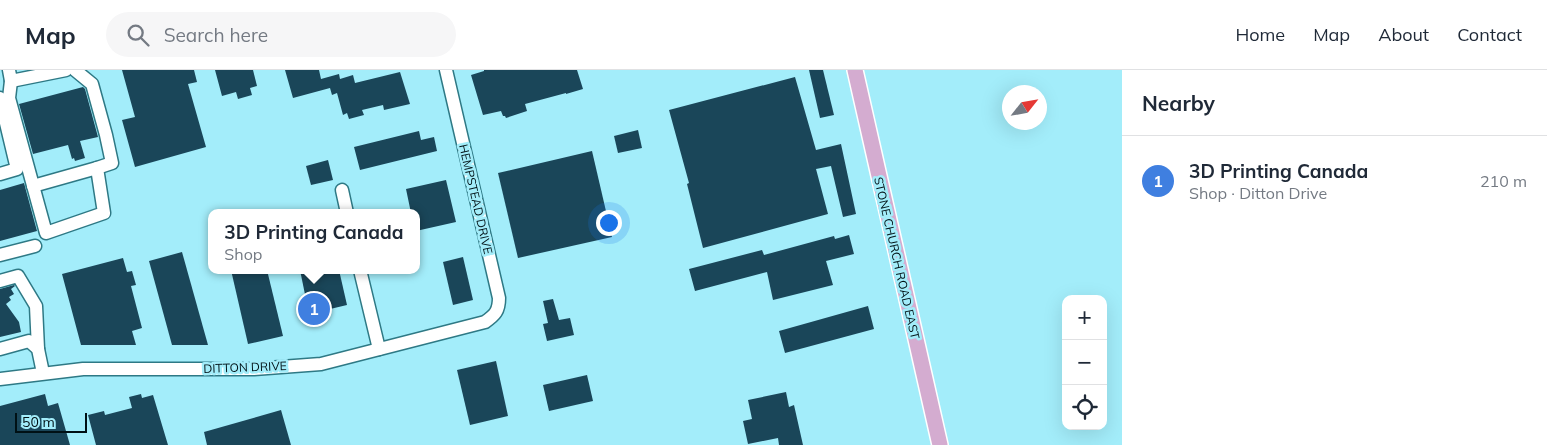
<!DOCTYPE html>
<meta charset="utf-8">
<style>
body{margin:0;font-family:Mulish,sans-serif;background:#f6f6f7;color:#1f2937}
.controls{position:absolute;right:15px;bottom:15px;display:grid;overflow:hidden;border-radius:10px;box-shadow:0 5px 20px #0002}
.controls button{width:45px;height:45px;display:grid;place-items:center;padding:0;border:0;border-bottom:1px solid #e0e1e3;background:#fff;color:#1f2937;font:25px sans-serif}
.compass{position:absolute;left:1002px;top:15px;width:45px;height:45px;border-radius:50%;background:#fff;box-shadow:0 5px 20px #0002;rotate:59deg}
.scale{position:absolute;left:15px;bottom:12px;width:72px;box-sizing:border-box;padding-left:5px;border:2px solid #001115;border-top:0;font-size:14px;line-height:18px;white-space:nowrap;color:#001115;-webkit-text-stroke:4px #a3edfa;paint-order:stroke}
.you{position:absolute;left:608px;top:152px;width:18px;height:18px;margin:-12px;border:4px solid #fff;border-radius:50%;background:#1a73e8;box-shadow:0 0 0 8px #1a73e833}
.badge{display:grid;place-items:center;width:32px;height:32px;border-radius:50%;background:#ea580c;color:#fff;font-size:16px;font-weight:700}
.pin{position:absolute;translate:-50% -50%;border:2px solid #fff;box-shadow:0 1px 5px #0006}
.popup{position:absolute;left:208px;top:139px;width:212px;height:65px;box-sizing:border-box;display:grid;place-content:center;border-radius:10px;background:#fff;filter:drop-shadow(0 1px 4px #0005);font-size:16px;white-space:nowrap;color:#747a83}
.popup b{font-size:19px;color:#1f2937}
.popup::after{content:'';position:absolute;left:50%;top:100%;margin-left:-10px;border:10px solid transparent;border-top-color:#fff}
.list{margin:0;padding:0;list-style:none}
h2{display:flex;justify-content:space-between;align-items:center;height:65px;margin:0;padding:0 20px;font-size:21px}
h2 small{font-size:16px;font-weight:400;color:#747a83}
.list li{display:grid;grid-template-columns:32px 1fr auto;gap:15px;align-items:center;box-sizing:border-box;height:90px;padding:0 20px;border-top:1px solid #e0e1e3}
.list b{display:block;font-size:19px;white-space:nowrap}
.list p{margin:0;font-size:16px;white-space:nowrap;color:#747a83}
.list em{font-size:16px;font-style:normal;color:#747a83}
.icon{flex:none;width:28px;height:28px;fill:none;stroke:currentColor;stroke-width:2;stroke-linecap:round;stroke-linejoin:round}
.map{position:relative;flex:none;width:1122px;height:375px;overflow:hidden}
header{display:flex;align-items:center;gap:30px;box-sizing:border-box;height:70px;padding:0 25px;background:#fff;border-bottom:1px solid #e0e1e3}
header strong{font-size:24px}
nav{display:flex;gap:28px;margin-inline-start:auto;font-size:18px}
.search{width:350px;height:45px;background:#f6f6f7;display:flex;align-items:center;gap:12px;box-sizing:border-box;padding:0 18px;border-radius:28px;color:#747a83;font-size:19px}
main{display:flex}
aside{flex:1;background:#fff}
.map>svg:first-child{display:block}
</style>
<header>
<strong>Map</strong>
<div class="search"><svg class="icon" aria-label="search" viewBox="0 0 24 24"><circle cx="10" cy="10" r="6"/><path d="M15 15l6 6"/></svg>Search here</div>
<nav><a>Home</a><a>Map</a><a>About</a><a>Contact</a></nav>
</header>
<main>
<div class="map">
<svg width="1122" height="375" viewBox="0 0 1122 375">
<rect width="100%" height="100%" fill="#a3edfa"/>
<!-- building -->
<g fill="#1a4659">
<polygon points="122,0 194,0 197,12 188,14 206,77 135,97 122,50 135,47"/>
<polygon points="215,0 253,0 257,16 250,18 252,25 238,29 236,22 222,26"/>
<polygon points="285,0 319,0 321,9 339,4 340,9 353,5 355,13 400,2 410,34 384,40 383,35 362,40 364,45 349,49 347,43 343,45 337,23 332,25 330,18 293,28"/>
<polygon points="484,0 577,0 583,19 566,24 566,23 525,34 527,41 506,48 505,46 503,46 501,41 483,45 471,5 484,1"/>
<polygon points="809,0 823,0 834,45 820,48"/>
<polygon points="795,7 816,80 841,74 856,144 843,147 831,96 816,99 828,144 703,178 687,114 689,113 669,40"/>
<polygon points="83,17 85,19 98,67 80,71 85,88 75,91 74,88 72,89 68,75 33,84 19,34"/>
<polygon points="638,60 642,78 618,83 614,66"/>
<polygon points="419,61 421,70 434,67 437,81 360,100 354,77"/>
<polygon points="592,81 612,167 518,188 498,103"/>
<polygon points="328,90 333,110 311,115 306,96"/>
<polygon points="446,110 456,152 416,161 416,143 411,143 406,119"/>
<polygon points="24,113 37,161 0,171 0,120"/>
<polygon points="849,165 854,184 826,191 833,215 773,230 767,202 695,221 689,199 762,180 764,185 834,166 835,169"/>
<polygon points="182,182 208,275 172,275 149,191"/>
<polygon points="463,187 473,230 453,235 443,192"/>
<polygon points="123,188 127,202 132,201 136,215 131,216 142,258 132,261 136,275 81,275 62,204"/>
<polygon points="231,200 267,200 283,266 248,274"/>
<polygon points="300,200 339,200 347,235 309,244"/>
<polygon points="14,215 15,216 11,219 14,224 9,227 11,230 6,234 19,252 21,262 0,267 0,219"/>
<polygon points="553,229 559,250 570,248 574,265 547,271 543,254 548,253 543,231"/>
<polygon points="868,236 874,259 785,283 779,261"/>
<polygon points="496,291 508,346 470,355 457,300"/>
<polygon points="587,305 593,331 549,341 543,315"/>
<polygon points="786,322 789,337 794,335 803,375 779,375 778,368 748,374 743,351 752,349 748,330"/>
<polygon points="45,324 48,336 58,333 70,375 0,375 0,336"/>
<polygon points="141,324 142,328 153,325 168,375 96,375 88,345 104,341 105,345 132,338 129,327"/>
<polygon points="281,340 291,375 207,375 204,362"/>
</g>
<g fill="none" stroke-linecap="round" stroke-linejoin="round">
<defs>
<g id="minor">
<polyline points="9,0 11,11 66,0"/>
<polyline points="11,11 9,28 46,163 104,143 97,98 112,93 106,65 92,14 75,0"/>
<polyline points="0,28 17,99 0,104"/>
<polyline points="33,116 97,98"/>
<polyline points="342,120 347,143"/>
<polyline points="0,185 35,176"/>
<polyline points="360,200 379,279"/>
<polyline points="0,211 18,206 36,236 38,279"/>
<polyline points="0,279 29,271 38,279 43,303"/>
<path d="M0,309L83,299H254L321,294L485,252C495,245 499,241 499,228L446,0"/>
</g>
<polyline id="major" points="855,0 940,375"/>
</defs>
<!-- minor casing -->
<use href="#minor" stroke="#2e7985" stroke-width="15"/>
<!-- major casing -->
<use href="#major" stroke="#fff" stroke-width="18"/>
<!-- minor -->
<use href="#minor" stroke="#fff" stroke-width="12"/>
<!-- major -->
<use href="#major" stroke="#d4acd0" stroke-width="15"/>
</g>
<g text-anchor="middle" dominant-baseline="central" stroke-width="5" stroke-linejoin="round" paint-order="stroke">
<!-- street labels -->
<g font-size="12" fill="#001115" stroke="#a3edfa">
<text transform="translate(476 129) rotate(77)">HEMPSTEAD DRIVE</text>
<text transform="translate(897 188) rotate(77)">STONE CHURCH ROAD EAST</text>
<text transform="translate(245 297) rotate(-2)">DITTON DRIVE</text>
</g>
</g>
</svg>
<div class="controls">
<button>+</button>
<button>−</button>
<button><svg class="icon" aria-label="locate" viewBox="0 0 24 24"><circle cx="12" cy="12" r="6"/><path d="M12 2v4M12 18v4M2 12h4M18 12h4"/></svg></button>
</div>
<svg class="compass" viewBox="-18 -18 36 36"><path d="M0-13l5 13h-10z" fill="#e53935"/><path d="M0 13l5-13h-10z" fill="#747a83"/></svg>
<div class="scale">50 m</div>
<div class="you"></div>
<div class="pin badge" style="left:314px;top:239px;background:#3f7fe0">1</div>
<div class="popup"><b>3D Printing Canada</b>Shop</div>
</div>
<aside>
<h2>Nearby<small></small></h2>
<ul class="list">
<li><span class="badge" style="background:#3f7fe0">1</span><div><b>3D Printing Canada</b><p>Shop · Ditton Drive</p></div><em>210 m</em></li>
</ul>
</aside>
</main>
